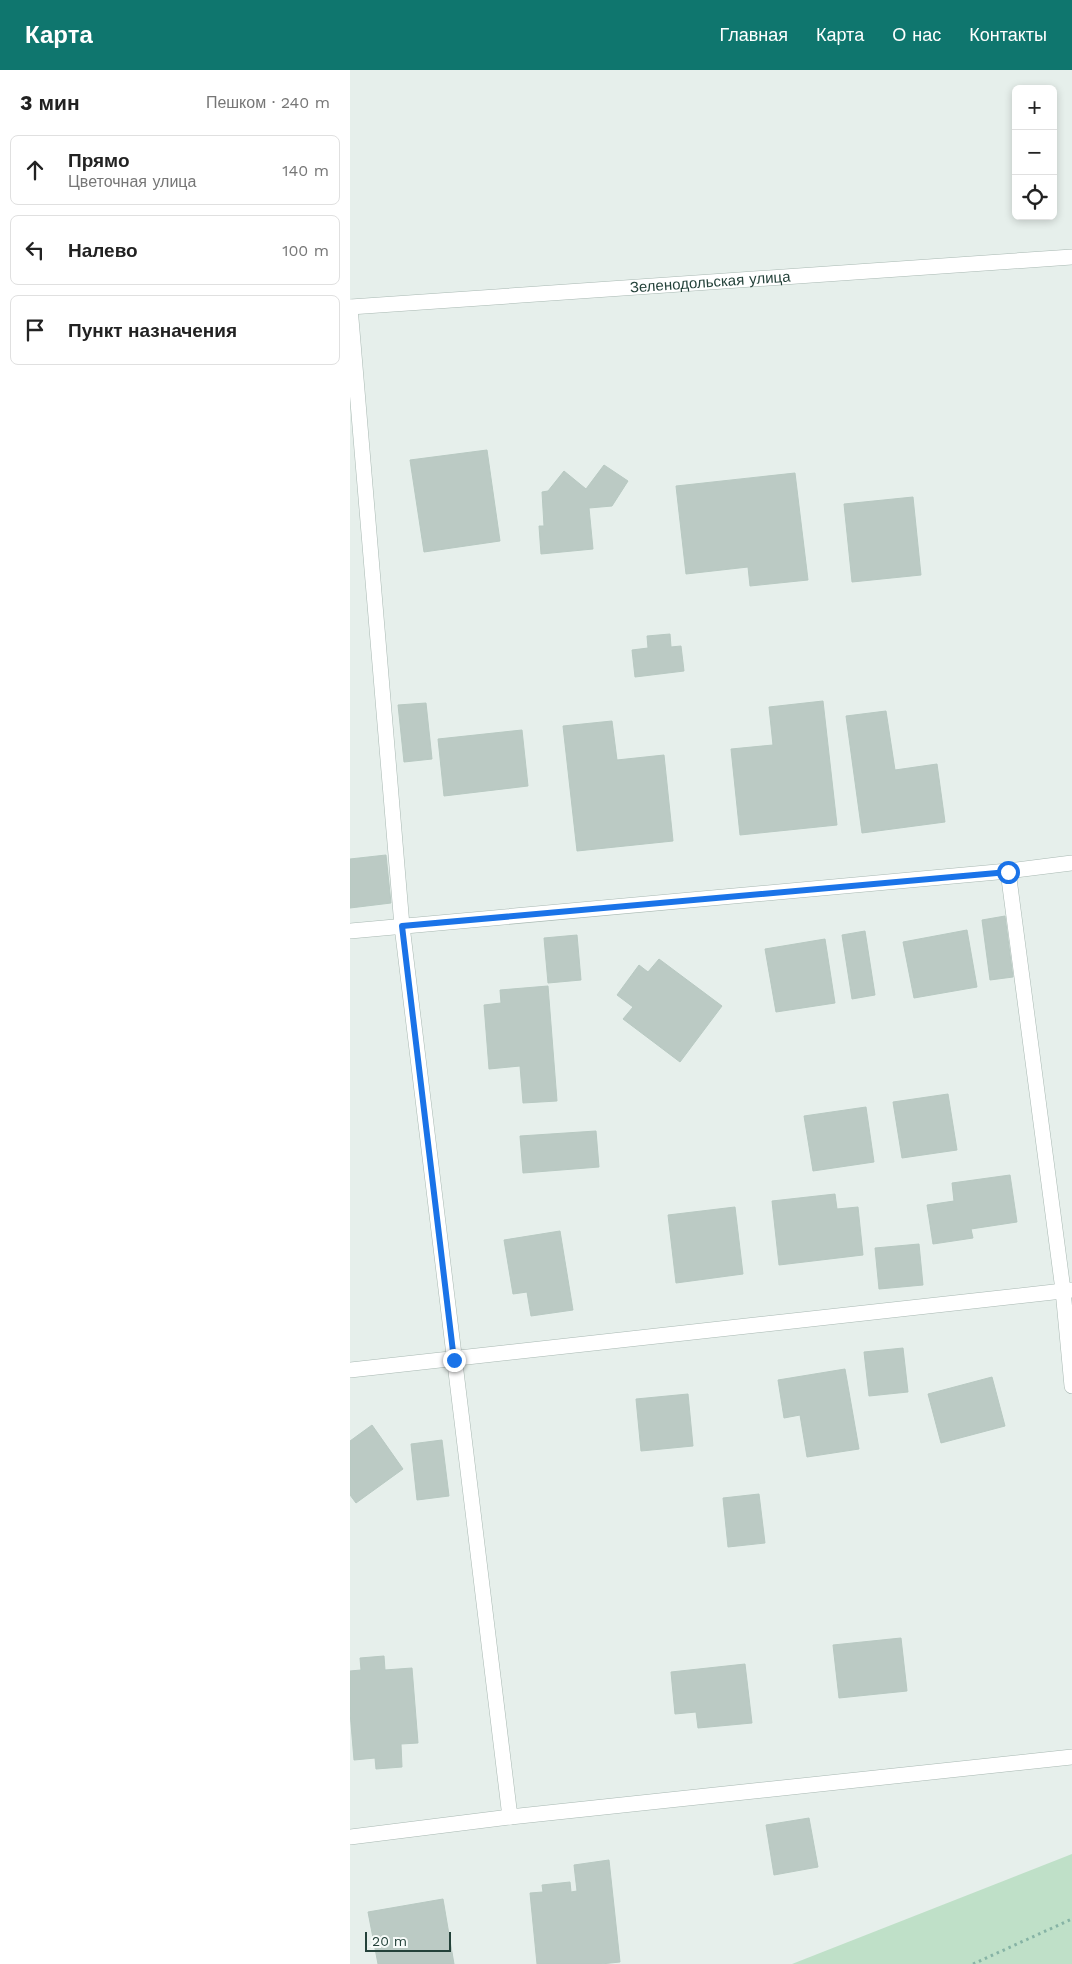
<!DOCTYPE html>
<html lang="ru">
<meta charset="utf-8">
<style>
body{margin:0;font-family:"Work Sans",sans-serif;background:#f6f6f6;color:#222}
.controls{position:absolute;right:15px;top:15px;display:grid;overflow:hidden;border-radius:8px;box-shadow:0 2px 8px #0003}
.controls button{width:45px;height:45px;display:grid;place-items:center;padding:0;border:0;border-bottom:1px solid #e0e0e0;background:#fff;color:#222;font:25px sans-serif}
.scale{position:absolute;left:15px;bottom:12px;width:86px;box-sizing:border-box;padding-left:5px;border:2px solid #24423a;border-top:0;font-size:14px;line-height:18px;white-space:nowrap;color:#24423a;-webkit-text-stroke:4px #f7fbf9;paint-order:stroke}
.stop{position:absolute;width:15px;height:15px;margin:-11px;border:4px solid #1a73e8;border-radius:50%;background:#fff}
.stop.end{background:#1a73e8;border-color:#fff;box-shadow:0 1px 5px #0008}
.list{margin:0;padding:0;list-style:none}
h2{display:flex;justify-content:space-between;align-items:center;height:65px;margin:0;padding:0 20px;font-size:21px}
h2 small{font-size:16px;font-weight:400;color:#767676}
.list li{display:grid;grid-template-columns:32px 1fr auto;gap:15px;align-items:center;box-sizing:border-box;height:70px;margin:0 10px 10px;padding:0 10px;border:1px solid #e0e0e0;border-radius:8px}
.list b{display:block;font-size:19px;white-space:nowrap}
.list p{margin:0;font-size:16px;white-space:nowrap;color:#767676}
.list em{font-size:16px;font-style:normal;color:#767676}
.icon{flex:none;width:28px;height:28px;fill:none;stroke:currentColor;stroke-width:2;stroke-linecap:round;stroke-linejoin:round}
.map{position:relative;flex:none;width:722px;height:1894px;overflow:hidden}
header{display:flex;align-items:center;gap:30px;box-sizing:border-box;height:70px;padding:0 25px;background:#0f766e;color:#fff}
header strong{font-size:24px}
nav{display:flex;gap:28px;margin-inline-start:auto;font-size:18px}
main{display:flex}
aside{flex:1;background:#fff}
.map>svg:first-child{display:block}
</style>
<header>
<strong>Карта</strong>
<nav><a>Главная</a><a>Карта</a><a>О нас</a><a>Контакты</a></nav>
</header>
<main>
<aside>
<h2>3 мин<small>Пешком · 240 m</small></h2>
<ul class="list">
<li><svg class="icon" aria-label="ahead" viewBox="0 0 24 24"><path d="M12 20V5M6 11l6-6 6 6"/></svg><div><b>Прямо</b><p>Цветочная улица</p></div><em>140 m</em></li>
<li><svg class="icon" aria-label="left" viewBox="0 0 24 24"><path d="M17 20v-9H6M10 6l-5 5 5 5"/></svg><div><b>Налево</b></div><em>100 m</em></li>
<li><svg class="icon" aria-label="arrive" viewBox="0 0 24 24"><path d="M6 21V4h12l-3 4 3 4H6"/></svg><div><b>Пункт назначения</b></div></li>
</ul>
</aside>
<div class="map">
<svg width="722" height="1894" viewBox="0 0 722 1894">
<rect width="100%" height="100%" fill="#e6efeb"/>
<!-- green -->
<polygon fill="#bfe0c8" points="722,1784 722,1894 442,1894"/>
<!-- building -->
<g fill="#bbcac4" stroke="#b8c9c2">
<polygon points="137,380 150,471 74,482 60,390"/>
<polygon points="254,395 278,411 262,436 239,438 243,479 191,484 189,456 194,456 192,422 198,421 214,401 236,419"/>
<polygon points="445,403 458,510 400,516 398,497 336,504 326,416"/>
<polygon points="563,427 571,505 502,512 494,434"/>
<polygon points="320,564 321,577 331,576 334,601 285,607 282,580 298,578 297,566"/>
<polygon points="473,631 487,755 390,765 381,679 423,675 419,637"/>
<polygon points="76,633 82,689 54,692 48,635"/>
<polygon points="536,641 545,700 587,694 595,752 512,763 496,646"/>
<polygon points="262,651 267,690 314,685 323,771 227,781 213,656"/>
<polygon points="172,660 178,716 94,726 88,669"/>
<polygon points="36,785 41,833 0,838 0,789"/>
<polygon points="655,846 663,907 640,910 632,850"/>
<polygon points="617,860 627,917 564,928 553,872"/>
<polygon points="515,861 525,925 502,929 492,865"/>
<polygon points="227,865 231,910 198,913 194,868"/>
<polygon points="475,869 485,933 426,942 415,879"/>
<polygon points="309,889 372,936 330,992 273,949 283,937 267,925 289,895 298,902"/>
<polygon points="198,916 207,1031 173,1033 170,996 139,999 134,935 151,933 150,920"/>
<polygon points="598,1024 607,1080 552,1088 543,1032"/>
<polygon points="516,1037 524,1092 463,1101 454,1046"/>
<polygon points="246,1061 249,1097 173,1103 170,1066"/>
<polygon points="660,1105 667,1152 621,1159 623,1168 583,1174 577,1135 604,1131 602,1113"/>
<polygon points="485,1124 487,1139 508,1137 513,1185 429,1195 422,1131"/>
<polygon points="385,1137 393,1204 326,1213 318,1145"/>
<polygon points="210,1161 223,1240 181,1246 177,1222 163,1224 154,1170"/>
<polygon points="569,1174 573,1215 529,1219 525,1178"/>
<polygon points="553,1278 558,1322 519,1326 514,1282"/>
<polygon points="495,1299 509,1379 457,1387 450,1345 434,1348 428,1310"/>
<polygon points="642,1307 655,1356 591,1373 578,1324"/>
<polygon points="338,1324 343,1376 291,1381 286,1329"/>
<polygon points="22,1355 53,1399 6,1433 0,1425 0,1371"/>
<polygon points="92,1370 99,1426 67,1430 61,1374"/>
<polygon points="409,1424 415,1473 378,1477 373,1428"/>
<polygon points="551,1568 557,1621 489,1628 483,1575"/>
<polygon points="34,1586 35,1600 62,1598 68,1673 51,1674 52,1697 26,1699 25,1688 4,1690 0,1642 0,1601 11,1600 10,1588"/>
<polygon points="395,1594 402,1653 348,1658 346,1642 325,1644 321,1602"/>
<polygon points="459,1748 468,1797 424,1805 416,1755"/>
<polygon points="259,1790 270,1892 251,1894 187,1894 180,1823 193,1822 192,1815 220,1812 221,1822 227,1821 224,1795"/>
<polygon points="93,1829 104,1894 28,1894 18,1842"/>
</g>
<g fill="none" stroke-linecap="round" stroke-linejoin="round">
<defs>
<g id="minor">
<polyline points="0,237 52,856 160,1747"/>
<path id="s1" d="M0,237L722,187"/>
<polyline points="658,801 713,1220 722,1316"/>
<polyline points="0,861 658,801 722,793"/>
<polyline points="0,1300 722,1220"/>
<polyline points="0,1767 160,1747 722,1687"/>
</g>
</defs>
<!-- minor casing -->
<use href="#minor" stroke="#a8b8b2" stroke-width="16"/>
<!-- path -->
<polyline stroke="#86b3a5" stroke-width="3" stroke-dasharray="2.5 4" stroke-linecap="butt" points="623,1894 722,1849"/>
<!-- minor -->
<use href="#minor" stroke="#fff" stroke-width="15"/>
</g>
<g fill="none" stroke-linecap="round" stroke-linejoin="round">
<!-- route -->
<polyline stroke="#1a73e8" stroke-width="6" points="104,1290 52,856 658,802"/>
</g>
<g text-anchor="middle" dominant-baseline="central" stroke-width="4" stroke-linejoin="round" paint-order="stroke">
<!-- street labels -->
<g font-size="15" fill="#24423a" stroke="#f7fbf9">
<text stroke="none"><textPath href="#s1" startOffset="361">Зеленодольская улица</textPath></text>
</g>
</g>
</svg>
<div class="controls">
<button>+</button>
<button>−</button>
<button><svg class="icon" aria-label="locate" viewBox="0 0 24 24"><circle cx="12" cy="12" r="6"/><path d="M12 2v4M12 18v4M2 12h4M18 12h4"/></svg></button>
</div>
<div class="scale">20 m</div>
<div class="stop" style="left:658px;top:802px"></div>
<div class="stop end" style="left:104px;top:1290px"></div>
</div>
</main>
